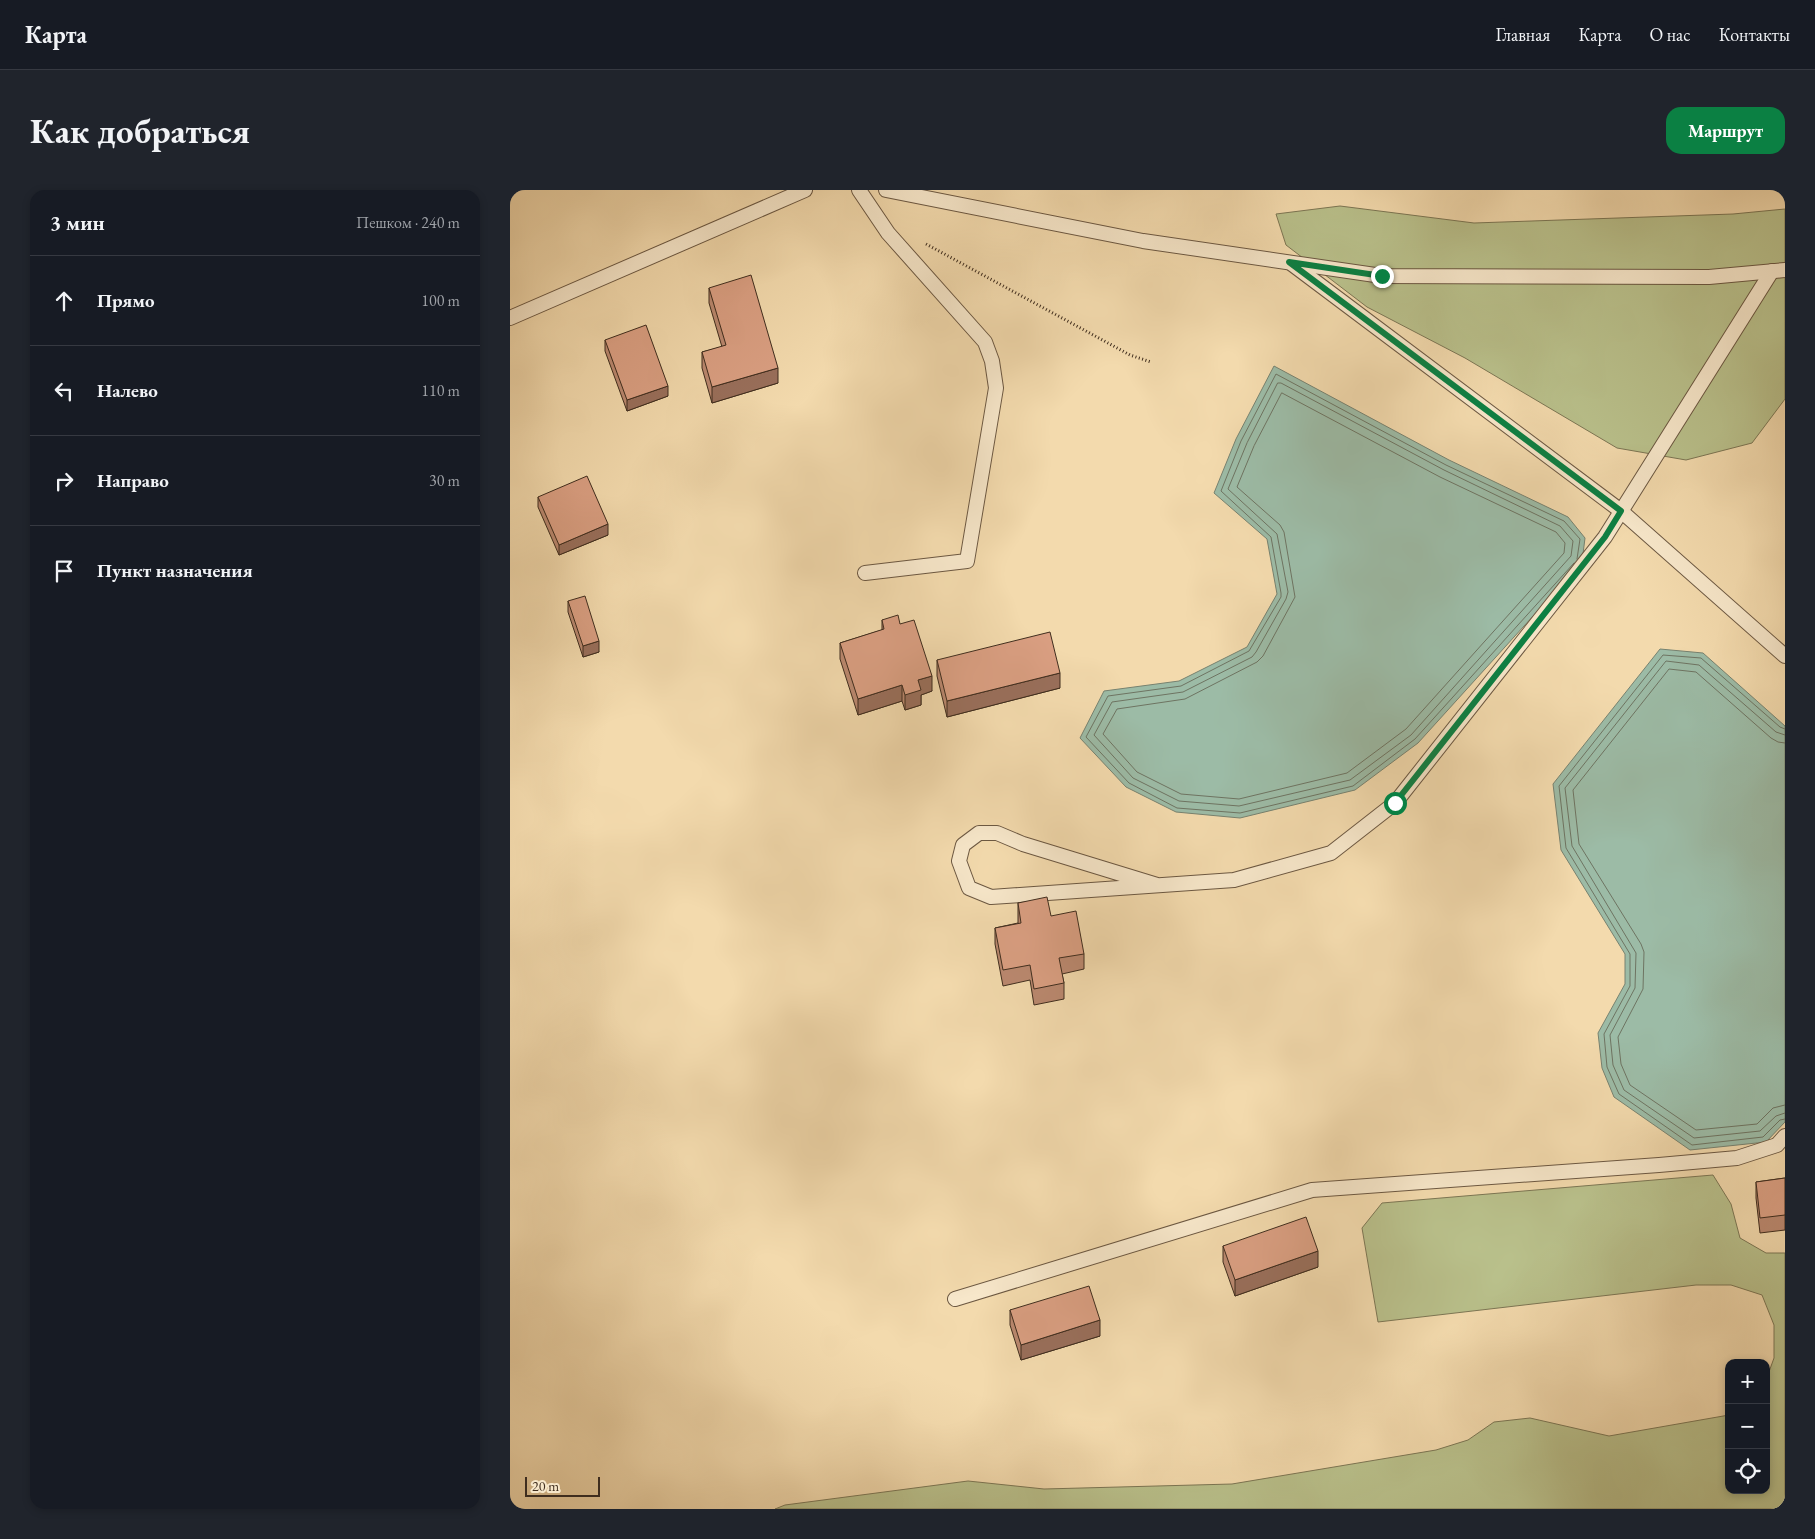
<!DOCTYPE html>
<html lang="ru">
<meta charset="utf-8">
<style>
body{margin:0;font-family:"EB Garamond",serif;background:#20242c;color:#f1f3f6}
.controls{position:absolute;right:15px;bottom:15px;display:grid;overflow:hidden;border-radius:10px;box-shadow:0 2px 8px #0003}
.controls button{width:45px;height:45px;display:grid;place-items:center;padding:0;border:0;border-bottom:1px solid #363941;background:#171b24;color:#f1f3f6;font:25px sans-serif}
.scale{position:absolute;left:15px;bottom:12px;width:75px;box-sizing:border-box;padding-left:5px;border:2px solid #3f2d1e;border-top:0;font-size:14px;line-height:18px;white-space:nowrap;color:#3f2d1e;-webkit-text-stroke:4px #f7e7ca;paint-order:stroke}
.stop{position:absolute;width:15px;height:15px;margin:-11px;border:4px solid #0b8043;border-radius:50%;background:#fff}
.stop.end{background:#0b8043;border-color:#fff;box-shadow:0 1px 5px #0008}
.list{margin:0;padding:0;list-style:none}
h2{display:flex;justify-content:space-between;align-items:center;height:65px;margin:0;padding:0 20px;font-size:21px}
h2 small{font-size:16px;font-weight:400;color:#9ea1a6}
.list li{display:grid;grid-template-columns:32px 1fr auto;gap:15px;align-items:center;box-sizing:border-box;height:90px;padding:0 20px;border-top:1px solid #363941}
.list b{display:block;font-size:19px;white-space:nowrap}
.list em{font-size:16px;font-style:normal;color:#9ea1a6}
.icon{flex:none;width:28px;height:28px;fill:none;stroke:currentColor;stroke-width:2;stroke-linecap:round;stroke-linejoin:round}
.map{position:relative;flex:none;width:1275px;height:1319px;overflow:hidden;border-radius:15px}
header{display:flex;align-items:center;gap:30px;box-sizing:border-box;height:70px;padding:0 25px;background:#171b24;border-bottom:1px solid #363941}
header strong{font-size:24px}
nav{display:flex;gap:28px;margin-inline-start:auto;font-size:18px}
.intro{display:flex;align-items:center;justify-content:space-between;box-sizing:border-box;height:120px;padding:0 30px}
h1{margin:0;font-size:35px}
.button{padding:12px 22px;border-radius:15px;background:#0b8043;color:#fff;font-size:18px;font-weight:700}
main{display:flex;gap:30px;padding:0 30px}
aside{flex:1;background:#171b24;border-radius:15px;box-shadow:0 2px 8px #0003}
.map>svg:first-child{display:block}
</style>
<header>
<strong>Карта</strong>
<nav><a>Главная</a><a>Карта</a><a>О нас</a><a>Контакты</a></nav>
</header>
<div class="intro"><h1>Как добраться</h1><a class="button">Маршрут</a></div>
<main>
<aside>
<h2>3 мин<small>Пешком · 240 m</small></h2>
<ul class="list">
<li><svg class="icon" aria-label="ahead" viewBox="0 0 24 24"><path d="M12 20V5M6 11l6-6 6 6"/></svg><div><b>Прямо</b></div><em>100 m</em></li>
<li><svg class="icon" aria-label="left" viewBox="0 0 24 24"><path d="M17 20v-9H6M10 6l-5 5 5 5"/></svg><div><b>Налево</b></div><em>110 m</em></li>
<li><svg class="icon" aria-label="right" viewBox="0 0 24 24"><path d="M7 20v-9h11M14 6l5 5-5 5"/></svg><div><b>Направо</b></div><em>30 m</em></li>
<li><svg class="icon" aria-label="arrive" viewBox="0 0 24 24"><path d="M6 21V4h12l-3 4 3 4H6"/></svg><div><b>Пункт назначения</b></div></li>
</ul>
</aside>
<div class="map">
<svg width="1275" height="1319" viewBox="0 0 1275 1319">
<rect width="100%" height="100%" fill="#f3daad"/>
<filter id="stains"><feTurbulence type="fractalNoise" baseFrequency=".004" numOctaves="4"/><feColorMatrix values="0 0 0 0 .2 0 0 0 0 .09 0 0 0 0 .02 0 0 0 .5 -.17"/></filter>
<radialGradient id="worn" r=".72"><stop offset=".6" stop-color="#630" stop-opacity="0"/><stop offset="1" stop-color="#630" stop-opacity=".3"/></radialGradient>
<!-- green -->
<g fill="#b9c08b" stroke="#7c7654">
<polygon points="830,16 964,33 1223,24 1275,19 1275,209 1242,253 1176,270 1107,258 955,168 857,117 776,55 766,24"/>
<polygon points="1203,985 1221,1014 1230,1048 1256,1063 1275,1063 1275,1319 265,1319 275,1315 458,1291 534,1299 722,1294 926,1260 958,1250 984,1232 1020,1228 1099,1246 1219,1225 1219,1300 1256,1300 1256,1190 1264,1168 1264,1135 1252,1105 1221,1095 1186,1095 868,1132 852,1038 872,1013"/>
</g>
<!-- water -->
<g fill="#9cbba6" stroke="#778270">
<polygon points="764,176 939,270 1058,327 1075,348 1072,372 908,553 845,600 730,628 666,622 616,597 570,548 594,501 669,491 737,457 767,404 757,349 704,303 726,249"/>
<polygon points="1150,459 1193,463 1275,536 1275,932 1256,952 1180,960 1104,907 1092,878 1088,843 1115,794 1115,764 1051,660 1043,594"/>
</g>
<g fill="none" stroke-linecap="round" stroke-linejoin="round">
<!-- shore -->
<g stroke="#6e7462" stroke-width="1">
<polygon points="768,193 771,193 934,280 1050,336 1063,351 1061,366 901,545 840,590 729,616 669,611 623,588 584,545 602,512 673,502 742,467 746,462 776,409 778,402 767,344 718,299 737,253"/>
<polygon points="772,203 930,287 1046,342 1055,353 1054,363 896,539 837,583 729,609 671,604 627,582 593,544 607,519 675,509 747,472 753,466 785,407 774,342 770,335 727,297 744,256"/>
<polyline points="1064,373 905,549 843,596 730,623 667,618 619,593 576,547 598,506 671,496 739,461 771,407 771,403 761,347 711,301 731,251 766,184 936,275 1054,331 1070,349 1067,369"/>
<polyline points="1275,539 1270,537 1191,468 1153,465 1049,596 1056,658 1120,764 1120,796 1094,844 1097,877 1109,904 1182,955 1253,947 1270,930 1275,929"/>
<polyline points="1275,545 1266,542 1189,475 1156,471 1055,598 1062,656 1126,763 1125,798 1100,845 1103,875 1114,900 1184,948 1250,941 1266,926 1275,923"/>
<polyline points="1275,553 1268,552 1261,548 1186,482 1159,479 1063,600 1069,654 1131,754 1134,762 1133,799 1108,847 1111,874 1120,895 1186,940 1247,934 1263,918 1275,915"/>
</g>
<defs>
<g id="lane">
<polyline points="349,0 378,43 475,152 482,171 486,198 457,371 355,383"/>
<polyline points="376,0 633,51 872,86 1199,87 1275,80"/>
<polyline points="782,74 1111,321 1275,466"/>
<polyline points="0,128 295,0"/>
<polyline points="647,695 513,654 487,643 469,643 453,655 449,671 459,698 481,707 724,690 821,663 885,613 1095,347 1262,81"/>
<polyline points="445,1109 802,1000 1149,975 1227,968 1267,955 1275,946"/>
</g>
</defs>
<!-- lane casing -->
<use href="#lane" stroke="#6c5842" stroke-width="16"/>
<!-- path -->
<polyline stroke="#3f2d1e" stroke-width="3" stroke-dasharray="1 2.5" stroke-linecap="butt" points="416,54 620,165 641,172"/>
<!-- lane -->
<use href="#lane" stroke="#f7e7ca" stroke-width="14"/>
</g>
<!-- wall -->
<g fill="#bb8970" stroke="#3f2d1e">
<polygon points="199,98 268,193 202,213 192,178 192,162 212,157 199,113"/>
<polygon points="95,150 158,206 117,221 95,161"/>
<polygon points="28,307 98,345 49,365 28,317"/>
<polygon points="58,411 89,462 73,467 58,422"/>
<polygon points="372,430 390,434 422,501 411,505 411,515 395,520 392,511 348,525 330,469 330,453 372,440"/>
<polygon points="427,470 550,498 437,527 427,486"/>
<polygon points="508,713 541,726 574,764 574,779 552,784 554,793 554,809 524,815 520,790 493,796 485,754 485,738 508,733"/>
<polygon points="1275,988 1275,1040 1250,1043 1246,1008 1246,992"/>
<polygon points="713,1056 808,1077 725,1106 713,1072"/>
<polygon points="500,1120 590,1146 511,1170 500,1135"/>
</g>
<!-- shaded-wall -->
<g fill="#996f5b" stroke="#3f2d1e">
<polygon points="268,178 268,193 202,213 202,197"/>
<polygon points="158,196 158,206 117,221 117,210"/>
<polygon points="98,334 98,345 49,365 49,355"/>
<polygon points="89,451 89,462 73,467 73,456"/>
<polygon points="550,483 550,498 437,527 437,511"/>
<polygon points="422,486 422,501 411,505 411,515 395,520 395,505 408,490"/>
<polygon points="392,495 392,511 348,525 348,509"/>
<polygon points="808,1061 808,1077 725,1106 725,1090"/>
<polygon points="590,1130 590,1146 511,1170 511,1155"/>
</g>
<!-- building -->
<g fill="#da9f82" stroke="#3f2d1e">
<polygon points="241,85 268,178 202,197 192,162 216,155 199,98"/>
<polygon points="136,135 158,196 117,210 95,150"/>
<polygon points="77,286 98,334 49,355 28,307"/>
<polygon points="75,406 89,451 73,456 58,411"/>
<polygon points="388,425 390,434 404,430 422,486 408,490 411,500 395,505 392,495 348,509 330,453 374,439 372,430"/>
<polygon points="540,442 550,483 437,511 427,470"/>
<polygon points="537,707 541,726 566,721 574,764 549,768 554,793 524,799 520,775 493,780 485,738 511,733 508,713"/>
<polygon points="1275,988 1275,1025 1250,1028 1246,992"/>
<polygon points="796,1027 808,1061 725,1090 713,1056"/>
<polygon points="579,1096 590,1130 511,1155 500,1120"/>
</g>
<g fill="none" stroke-linecap="round" stroke-linejoin="round">
<!-- route -->
<polyline stroke="#0b8043" stroke-width="6" points="872,86 779,72 1111,321 1095,347 885,613"/>
</g>
<rect width="100%" height="100%" filter="url(#stains)"/>
<rect width="100%" height="100%" fill="url(#worn)"/>
</svg>
<div class="controls">
<button>+</button>
<button>−</button>
<button><svg class="icon" aria-label="locate" viewBox="0 0 24 24"><circle cx="12" cy="12" r="6"/><path d="M12 2v4M12 18v4M2 12h4M18 12h4"/></svg></button>
</div>
<div class="scale">20 m</div>
<div class="stop" style="left:885px;top:613px"></div>
<div class="stop end" style="left:872px;top:86px"></div>
</div>
</main>
